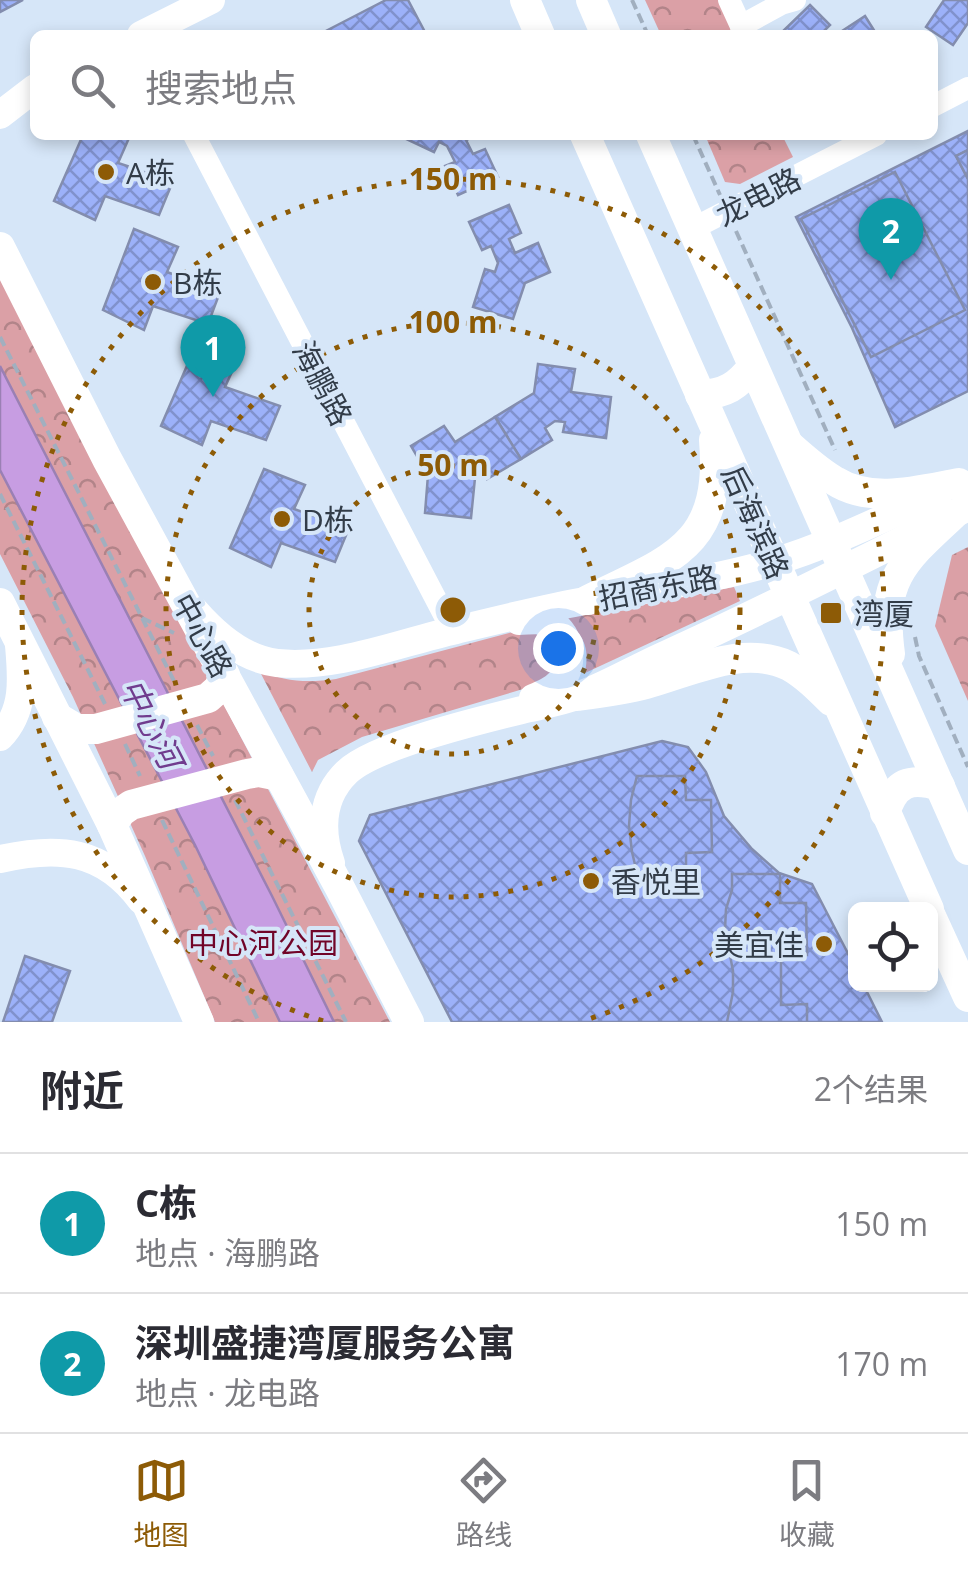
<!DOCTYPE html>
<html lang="zh">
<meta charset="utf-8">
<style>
body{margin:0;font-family:"Open Sans","Noto Sans SC",sans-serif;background:#f7f7f7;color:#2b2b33}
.controls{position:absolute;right:30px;bottom:30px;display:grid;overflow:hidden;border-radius:15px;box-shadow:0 5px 15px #0003}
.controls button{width:90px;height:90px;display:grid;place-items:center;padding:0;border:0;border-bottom:2px solid #e1e1e2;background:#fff;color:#2b2b33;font:50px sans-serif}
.you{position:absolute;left:558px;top:648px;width:35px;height:35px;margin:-25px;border:8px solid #fff;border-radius:50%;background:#1a73e8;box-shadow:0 0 0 15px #1a73e833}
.badge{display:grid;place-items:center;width:65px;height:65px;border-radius:50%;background:#8d5b06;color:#fff;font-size:32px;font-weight:700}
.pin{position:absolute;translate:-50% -82px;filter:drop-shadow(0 2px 5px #0008)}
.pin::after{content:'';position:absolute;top:52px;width:35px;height:30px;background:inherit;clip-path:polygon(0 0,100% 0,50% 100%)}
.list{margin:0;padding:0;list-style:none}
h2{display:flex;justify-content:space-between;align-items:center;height:130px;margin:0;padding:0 40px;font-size:42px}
h2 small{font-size:32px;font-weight:400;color:#7c7c81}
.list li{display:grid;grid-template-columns:65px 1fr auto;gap:30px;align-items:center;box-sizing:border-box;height:140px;padding:0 40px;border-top:2px solid #e1e1e2}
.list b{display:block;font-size:38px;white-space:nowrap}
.list p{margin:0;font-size:32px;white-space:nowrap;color:#7c7c81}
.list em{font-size:32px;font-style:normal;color:#7c7c81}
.icon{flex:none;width:55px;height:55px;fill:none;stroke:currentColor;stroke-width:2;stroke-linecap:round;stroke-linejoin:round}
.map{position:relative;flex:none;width:968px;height:1022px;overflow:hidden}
.search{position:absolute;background:#fff;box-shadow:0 5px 15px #0003;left:30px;right:30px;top:30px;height:110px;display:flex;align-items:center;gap:25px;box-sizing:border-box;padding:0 35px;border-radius:15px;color:#7c7c81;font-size:38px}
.sheet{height:410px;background:#fff}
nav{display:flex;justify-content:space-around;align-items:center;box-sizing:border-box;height:140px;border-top:2px solid #e1e1e2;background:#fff;font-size:28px;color:#7c7c81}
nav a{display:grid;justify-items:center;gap:5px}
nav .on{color:#8d5b06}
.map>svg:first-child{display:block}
</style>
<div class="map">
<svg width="968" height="1022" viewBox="0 0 968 1022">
<defs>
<pattern id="forest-crowns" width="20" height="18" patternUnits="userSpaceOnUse" patternTransform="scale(2.5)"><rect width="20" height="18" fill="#dba0a6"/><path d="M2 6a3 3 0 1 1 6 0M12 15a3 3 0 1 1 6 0" fill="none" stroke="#b28489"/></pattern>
<pattern id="building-cross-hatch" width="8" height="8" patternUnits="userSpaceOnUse" patternTransform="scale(2.5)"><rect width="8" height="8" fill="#9cb1f9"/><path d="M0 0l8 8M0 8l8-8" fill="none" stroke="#8091cc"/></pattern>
</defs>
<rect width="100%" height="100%" fill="#d6e6f8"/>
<!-- forest -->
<g fill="url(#forest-crowns)">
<polygon points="645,0 720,0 736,35 661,35"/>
<polygon points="705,135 782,135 793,157 740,184 725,182"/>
<polygon points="0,277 390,1022 215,1022 145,856 73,697 0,554"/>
<polygon points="968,547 968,701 935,626 952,555"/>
<path d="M734,587L740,601L585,673C590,647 584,632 560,619Z"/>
<path d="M524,629C558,643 560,645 550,681L362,737L318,760L312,772L259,670C284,682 308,683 336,679Z"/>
</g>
<!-- water -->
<polygon fill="#c79de2" stroke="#9a80b4" stroke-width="2.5" points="0,366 272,896 334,1022 280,1022 195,845 0,470"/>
<!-- building -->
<g fill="url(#building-cross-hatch)" stroke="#838dae" stroke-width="2.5">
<polygon points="0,0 23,0 0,12"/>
<polygon points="386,0 408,0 426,34 318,35"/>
<polygon points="944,0 968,0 968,23 953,45 926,27"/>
<polygon points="810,5 830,25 820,35 779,35"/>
<polygon points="865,16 877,35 836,35"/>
<polygon points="968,131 968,150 956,156 968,179 968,391 895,427 852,328 796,217"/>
<polygon points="83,135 121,135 129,138 118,163 173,181 159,215 105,196 95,220 54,201"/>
<polygon points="398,135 477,135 466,140 473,154 485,149 498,177 458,195 445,166 455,162 447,146 439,142 434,152"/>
<polygon points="968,150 968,179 956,156"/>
<polygon points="895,172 965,310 871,357 801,219"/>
<polygon points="509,205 521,233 509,239 515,253 538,243 550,272 525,283 513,319 473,307 485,269 495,272 498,263 491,246 482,250 469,222"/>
<polygon points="134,229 178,247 167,272 220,292 208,324 153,306 144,330 103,310"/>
<polygon points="195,347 236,363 225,387 280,406 266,440 211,421 202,445 161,426"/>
<polygon points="538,364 575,369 571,392 611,397 606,438 563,432 565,422 555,421 545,428 552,440 521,459 495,417 534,393"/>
<polygon points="495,417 521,459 487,479 478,463 464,472 463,477 475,478 471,518 425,513 428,475 411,446 444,426 455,442"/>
<polygon points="264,469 305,485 294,509 349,528 335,562 281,543 271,567 230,548"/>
<polygon points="662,741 688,747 706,772 724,816 752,849 779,873 812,884 856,969 856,984 863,984 882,1022 452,1022 359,841 370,815"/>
<polygon points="637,776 685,776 686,800 711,800 712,852 686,853 686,876 638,877 632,852 629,826 631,800"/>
<polygon points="732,874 780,874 780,903 806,903 807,955 781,956 781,1005 807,1004 807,1022 727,1022 733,992 733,971 725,929 726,909 732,890"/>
<polygon points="25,956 70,971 52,1022 3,1022"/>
</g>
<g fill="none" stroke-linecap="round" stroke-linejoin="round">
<!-- path -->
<g stroke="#a1afbf" stroke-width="4" stroke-dasharray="10 5" stroke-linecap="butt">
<polyline points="632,0 648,35"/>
<polyline points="693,135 720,195"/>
<polyline points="736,231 835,450"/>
<polyline points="0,337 174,681"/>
<polyline points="0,494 105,704"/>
<polyline points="142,618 174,633"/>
<polyline points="915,637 919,656 968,767"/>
<polyline points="197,725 213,756"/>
<polyline points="125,744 140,776"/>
<polyline points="235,800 346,1022"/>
<polyline points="162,820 259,1022"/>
</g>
<!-- minor -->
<g stroke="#fff" stroke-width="22">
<polyline points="729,0 745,35"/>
<polyline points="741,26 781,4 795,0"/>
<polyline points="933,106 968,88"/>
<polyline points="194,135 452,630"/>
<polyline points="692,229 876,135"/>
</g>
<!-- tertiary -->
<g stroke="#fff" stroke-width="28">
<polyline points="141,35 211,0"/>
<polyline points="0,115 35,88"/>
<path d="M195,611C216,635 243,659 277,663C337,669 398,643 456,630C501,619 545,608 590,600C650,588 711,580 770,563C828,546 884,518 939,493"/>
<path d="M519,621C529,621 542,618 552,623C571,634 575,665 561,681C553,690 543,694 533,698"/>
<path d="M0,737C25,711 22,679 19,645"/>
<path d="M0,859C58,846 103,849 141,900"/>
<path d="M331,863C320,831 321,797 347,772C375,745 485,719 526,709C543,705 561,702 577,696C608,685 637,667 667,654C769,608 868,557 968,507"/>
</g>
<!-- secondary -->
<g stroke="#fff" stroke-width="30">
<polyline points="525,0 540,35"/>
<polyline points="591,0 606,35"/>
<polyline points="585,135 929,909"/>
<polyline points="651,135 968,850"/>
<polyline points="0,247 107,459 340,888 409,1022"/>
<path d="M700,395C725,394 738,386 753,366"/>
<path d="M791,447C805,459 819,472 835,481C871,504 920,490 959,483"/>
<path d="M588,600C671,559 723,547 714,440"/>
<polyline points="0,603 112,825 199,1022"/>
<path d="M890,654C880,580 902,562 953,515"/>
<path d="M577,696C600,693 624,690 646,684C691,672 743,644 789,666C805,675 818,688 831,701"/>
<polyline points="57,717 77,729 96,729 208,698 218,689 225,675"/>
<path d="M885,813C895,782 910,777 940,786"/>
<polyline points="112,825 121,812 131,805 247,774 259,772 279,776"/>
<polyline points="930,914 968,997"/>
</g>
</g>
<!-- distance rings -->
<g fill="none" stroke="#8d5b06" stroke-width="5" stroke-dasharray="5 10">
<circle cx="453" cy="610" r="144"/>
<circle cx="453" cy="610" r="287"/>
<path d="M323 1021A431 431 0 1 1 583 1021"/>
</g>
<!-- markers -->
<g fill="#8d5b06" stroke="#d6e6f8" stroke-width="4">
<circle cx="106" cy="172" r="10"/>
<circle cx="153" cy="282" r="10"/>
<circle cx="282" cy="519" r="10"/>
<rect x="819" y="601" width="24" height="24" rx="5"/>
<circle cx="591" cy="881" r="10"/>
<circle cx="824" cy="944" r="10"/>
</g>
<g text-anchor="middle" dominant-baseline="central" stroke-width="8" stroke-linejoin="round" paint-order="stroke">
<!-- poi labels -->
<g font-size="30" fill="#323c48" stroke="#d6e6f8" text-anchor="start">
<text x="126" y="172">A栋</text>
<text x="173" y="282">B栋</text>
<text x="302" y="519">D栋</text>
<text x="854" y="613">湾厦</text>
<text x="611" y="881">香悦里</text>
<text x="804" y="944" text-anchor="end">美宜佳</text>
</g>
<!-- street labels -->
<g font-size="30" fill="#323c48" stroke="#d6e6f8">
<text transform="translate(758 196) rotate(-27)">龙电路</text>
<text transform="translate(323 383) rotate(62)">海鹏路</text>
<text transform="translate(756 522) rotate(66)">后海滨路</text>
<text transform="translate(658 587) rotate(-11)">招商东路</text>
<text transform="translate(203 635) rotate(61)">中心路</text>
</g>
<!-- park labels -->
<g font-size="30" fill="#710528" stroke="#d6e6f8">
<text x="263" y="942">中心河公园</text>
</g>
<!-- water labels -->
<g font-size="32" font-style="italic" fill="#703c8e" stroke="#d6e6f8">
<text transform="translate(152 723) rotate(63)">中心河</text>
</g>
</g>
<circle cx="453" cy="610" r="15" fill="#8d5b06" stroke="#d6e6f8" stroke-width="5"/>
<g font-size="30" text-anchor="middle" font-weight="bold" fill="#8d5b06" stroke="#d6e6f8" stroke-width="8" stroke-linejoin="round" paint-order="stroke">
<text x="453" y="190">150 m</text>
<text x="453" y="333">100 m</text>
<text x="453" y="476">50 m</text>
</g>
</svg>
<div class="controls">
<button><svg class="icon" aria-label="locate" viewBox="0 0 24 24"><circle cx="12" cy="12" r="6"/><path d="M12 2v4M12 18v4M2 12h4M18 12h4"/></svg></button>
</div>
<div class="you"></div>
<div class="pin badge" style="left:213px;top:397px;background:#0f9aa8">1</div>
<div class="pin badge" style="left:891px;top:280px;background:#0f9aa8">2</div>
<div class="search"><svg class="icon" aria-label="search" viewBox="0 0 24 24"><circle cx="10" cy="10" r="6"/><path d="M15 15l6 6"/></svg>搜索地点</div>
</div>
<section class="sheet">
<h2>附近<small>2个结果</small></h2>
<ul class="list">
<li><span class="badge" style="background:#0f9aa8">1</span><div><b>C栋</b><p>地点 · 海鹏路</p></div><em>150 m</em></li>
<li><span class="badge" style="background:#0f9aa8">2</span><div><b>深圳盛捷湾厦服务公寓</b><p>地点 · 龙电路</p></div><em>170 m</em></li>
</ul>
</section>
<nav>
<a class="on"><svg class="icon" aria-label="map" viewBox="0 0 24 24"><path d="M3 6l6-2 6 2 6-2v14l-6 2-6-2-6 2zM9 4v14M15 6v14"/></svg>地图</a>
<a><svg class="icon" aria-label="directions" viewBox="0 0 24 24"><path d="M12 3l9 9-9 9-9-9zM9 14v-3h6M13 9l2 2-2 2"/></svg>路线</a>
<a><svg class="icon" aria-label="saved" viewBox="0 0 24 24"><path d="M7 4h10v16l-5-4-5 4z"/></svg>收藏</a>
</nav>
